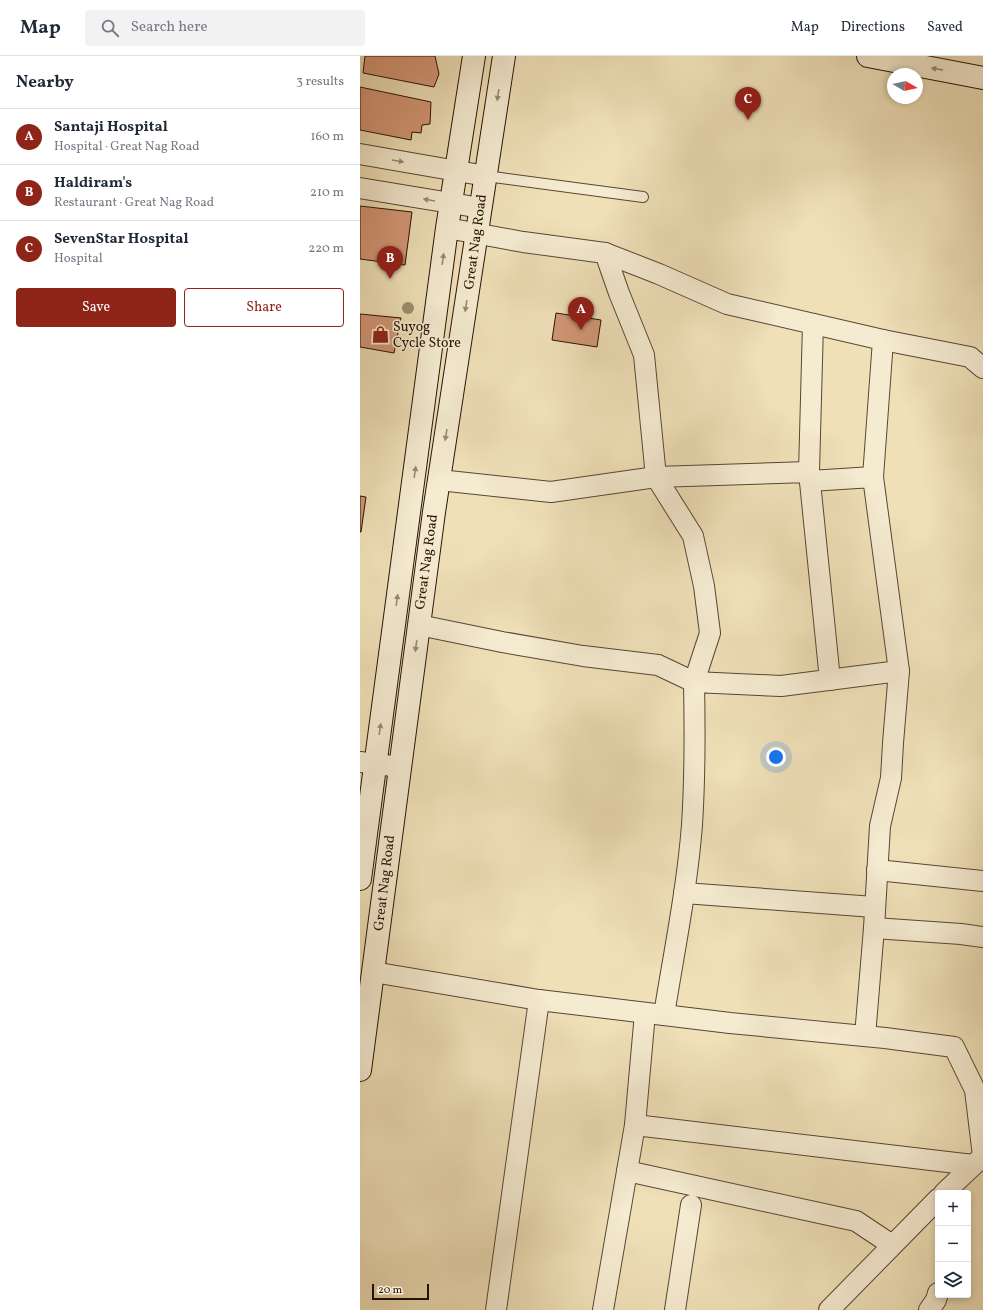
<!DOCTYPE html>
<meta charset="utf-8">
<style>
body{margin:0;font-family:Vollkorn,serif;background:#f2f2f3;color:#1f2937}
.controls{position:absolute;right:12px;bottom:12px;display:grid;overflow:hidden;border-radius:4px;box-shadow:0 2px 6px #0003}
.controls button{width:36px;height:36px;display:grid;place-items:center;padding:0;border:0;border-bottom:1px solid #e0e1e3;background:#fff;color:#1f2937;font:20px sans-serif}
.compass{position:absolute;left:527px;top:12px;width:36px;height:36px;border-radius:50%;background:#fff;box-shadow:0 2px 6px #0003;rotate:99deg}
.scale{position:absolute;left:12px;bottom:10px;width:57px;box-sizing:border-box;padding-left:4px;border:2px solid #271306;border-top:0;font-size:11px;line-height:14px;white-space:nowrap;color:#271306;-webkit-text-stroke:3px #f5ebd1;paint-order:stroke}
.you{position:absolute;left:416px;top:701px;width:14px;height:14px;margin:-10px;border:3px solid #fff;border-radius:50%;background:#1a73e8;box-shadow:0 0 0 6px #1a73e833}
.badge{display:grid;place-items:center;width:26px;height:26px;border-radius:50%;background:#8f2418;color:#fff;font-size:13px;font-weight:700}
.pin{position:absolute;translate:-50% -33px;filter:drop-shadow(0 1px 2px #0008)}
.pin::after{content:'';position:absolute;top:21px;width:14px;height:12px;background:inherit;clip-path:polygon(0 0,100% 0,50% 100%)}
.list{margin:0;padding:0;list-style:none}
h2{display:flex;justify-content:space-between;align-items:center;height:52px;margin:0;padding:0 16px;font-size:17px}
h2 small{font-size:13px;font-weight:400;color:#747a83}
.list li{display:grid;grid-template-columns:26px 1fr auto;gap:12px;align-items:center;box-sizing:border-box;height:56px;padding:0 16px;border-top:1px solid #e0e1e3}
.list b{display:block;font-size:15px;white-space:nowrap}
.list p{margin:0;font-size:13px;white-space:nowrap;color:#747a83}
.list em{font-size:13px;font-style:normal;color:#747a83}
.actions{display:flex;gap:8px;padding:12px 16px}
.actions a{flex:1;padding:9px 0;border:1px solid #8f2418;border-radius:4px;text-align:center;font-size:14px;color:#8f2418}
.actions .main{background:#8f2418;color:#fff}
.icon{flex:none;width:22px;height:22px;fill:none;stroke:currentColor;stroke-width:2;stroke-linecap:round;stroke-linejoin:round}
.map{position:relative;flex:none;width:623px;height:1254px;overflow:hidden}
header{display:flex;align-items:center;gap:24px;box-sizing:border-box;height:56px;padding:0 20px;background:#fff;border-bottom:1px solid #e0e1e3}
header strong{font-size:19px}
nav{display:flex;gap:22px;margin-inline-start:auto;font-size:14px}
.search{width:280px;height:36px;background:#f2f2f3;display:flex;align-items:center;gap:10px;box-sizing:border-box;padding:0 14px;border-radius:4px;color:#747a83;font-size:15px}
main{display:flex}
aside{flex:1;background:#fff}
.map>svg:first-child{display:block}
</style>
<header>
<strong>Map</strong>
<div class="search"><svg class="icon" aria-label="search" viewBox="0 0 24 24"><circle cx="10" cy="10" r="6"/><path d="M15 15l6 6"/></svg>Search here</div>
<nav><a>Map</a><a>Directions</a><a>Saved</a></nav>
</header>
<main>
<aside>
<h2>Nearby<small>3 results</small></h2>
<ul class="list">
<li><span class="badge">A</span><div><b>Santaji Hospital</b><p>Hospital · Great Nag Road</p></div><em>160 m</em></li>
<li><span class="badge">B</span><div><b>Haldiram's</b><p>Restaurant · Great Nag Road</p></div><em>210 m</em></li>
<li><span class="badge">C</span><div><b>SevenStar Hospital</b><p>Hospital</p></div><em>220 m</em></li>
</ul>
<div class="actions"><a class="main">Save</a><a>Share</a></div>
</aside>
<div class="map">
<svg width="623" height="1254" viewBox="0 0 623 1254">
<rect width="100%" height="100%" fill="#efe0b8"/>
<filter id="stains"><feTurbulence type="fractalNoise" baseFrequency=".005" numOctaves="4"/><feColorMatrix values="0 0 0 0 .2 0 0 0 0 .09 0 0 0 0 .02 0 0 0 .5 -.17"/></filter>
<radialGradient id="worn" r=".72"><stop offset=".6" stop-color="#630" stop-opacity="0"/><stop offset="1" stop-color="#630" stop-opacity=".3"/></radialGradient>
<!-- building -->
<g fill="#d49777" stroke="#271306">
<polygon points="5,0 75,0 79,18 74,31 3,17"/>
<polygon points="0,31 71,46 70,68 62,69 61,77 52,76 51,84 0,74"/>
<polygon points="0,150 52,156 45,209 0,203"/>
<polygon points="196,257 241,264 237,291 192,284"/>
<polygon points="0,258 41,262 34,297 0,291"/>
<polygon points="0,440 6,441 1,476 0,476"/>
</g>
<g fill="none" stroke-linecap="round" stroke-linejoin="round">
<defs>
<polyline id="service" points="126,120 283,141"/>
<g id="minor">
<polyline points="0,98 126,120"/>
<polyline points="0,132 121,152"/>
<polyline points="245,197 299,218 367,248 523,284 513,421"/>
<polyline points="523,284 610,301 623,312"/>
<polyline points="449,416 453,268"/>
<polyline points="79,424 191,436 296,421 449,416 470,624"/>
<polyline points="450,425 513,421 539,615"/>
<polyline points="59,569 142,586 223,600 298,609 334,626 350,577 344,530 333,480 296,421 284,299 259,237 245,197 163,186 87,172"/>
<polyline points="0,706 40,711"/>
<polyline points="517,814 623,825"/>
<polyline points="324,837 514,851"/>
<polyline points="514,872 601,878 623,881"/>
<polyline points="13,916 179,944 370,967 525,982 594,991 615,1034 623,1100"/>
<path d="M304,959C314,896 327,833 332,769C335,722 335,674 334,626L421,630L539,615L533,687L531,722L520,770L514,872L505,980"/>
<polyline points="275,1069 613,1109"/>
<polyline points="267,1115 496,1165 532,1189"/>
<polyline points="584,1137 620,1103"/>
<polyline points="136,1254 179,944"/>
<polyline points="243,1254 275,1069 285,957"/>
<polyline points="315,1254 331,1149"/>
<polyline points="469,1254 578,1143"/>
<polyline points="569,1254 576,1244 578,1237"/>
</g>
<g id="secondary">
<polyline points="508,0 623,22"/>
<polyline points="0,823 87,172 114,0"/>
<polyline points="0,1014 74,456 144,0"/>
</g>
</defs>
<!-- service casing -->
<use href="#service" stroke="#594632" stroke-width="12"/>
<!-- minor casing -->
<use href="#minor" stroke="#594632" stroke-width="22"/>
<!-- secondary casing -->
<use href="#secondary" stroke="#271306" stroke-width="24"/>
<!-- service -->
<use href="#service" stroke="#f5ebd1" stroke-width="10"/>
<!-- minor -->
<use href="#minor" stroke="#f5ebd1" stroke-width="20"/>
<!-- secondary -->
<use href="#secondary" stroke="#f5ebd1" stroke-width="22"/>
</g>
<!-- trees -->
<circle fill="#9d9170" cx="48" cy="252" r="6"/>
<!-- one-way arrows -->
<defs><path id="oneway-solid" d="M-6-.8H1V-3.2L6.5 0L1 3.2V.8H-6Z"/></defs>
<g fill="#988a76">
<use href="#oneway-solid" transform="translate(577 13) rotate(-169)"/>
<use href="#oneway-solid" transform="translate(138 39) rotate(99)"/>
<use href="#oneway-solid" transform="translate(38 105) rotate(10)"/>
<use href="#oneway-solid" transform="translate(69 144) rotate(-170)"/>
<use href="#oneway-solid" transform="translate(83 203) rotate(-82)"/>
<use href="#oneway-solid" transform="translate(106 250) rotate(99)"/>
<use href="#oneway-solid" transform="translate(86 379) rotate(99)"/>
<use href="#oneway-solid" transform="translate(55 416) rotate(-82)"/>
<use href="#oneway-solid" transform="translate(37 544) rotate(-82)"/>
<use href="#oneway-solid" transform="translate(56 590) rotate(98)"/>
<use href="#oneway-solid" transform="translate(20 673) rotate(-82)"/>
</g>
<!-- icons -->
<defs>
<symbol id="shop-bare" viewBox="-9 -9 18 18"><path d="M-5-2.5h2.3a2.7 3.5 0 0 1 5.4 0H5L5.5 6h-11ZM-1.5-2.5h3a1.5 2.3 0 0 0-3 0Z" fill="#8f2418" stroke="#f5ebd1" stroke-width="2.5" paint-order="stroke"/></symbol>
</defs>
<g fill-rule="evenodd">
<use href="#shop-bare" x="8" y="266" width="25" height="25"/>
</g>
<g text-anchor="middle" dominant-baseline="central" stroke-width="3.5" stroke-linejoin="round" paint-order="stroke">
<!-- street labels -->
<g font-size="14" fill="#271306" stroke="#f5ebd1">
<text transform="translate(116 186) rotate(-82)">Great Nag Road</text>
<text transform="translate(67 506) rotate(-82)">Great Nag Road</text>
<text transform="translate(25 827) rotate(-83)">Great Nag Road</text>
</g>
<!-- poi labels -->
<g font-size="14" fill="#271306" stroke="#f5ebd1" text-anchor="start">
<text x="33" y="271">Suyog<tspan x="33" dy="16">Cycle Store</tspan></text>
</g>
</g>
<rect width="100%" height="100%" filter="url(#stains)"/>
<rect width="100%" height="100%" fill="url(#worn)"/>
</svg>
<div class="controls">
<button>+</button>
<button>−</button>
<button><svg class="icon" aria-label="layers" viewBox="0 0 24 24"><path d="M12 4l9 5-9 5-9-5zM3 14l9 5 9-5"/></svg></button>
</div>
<svg class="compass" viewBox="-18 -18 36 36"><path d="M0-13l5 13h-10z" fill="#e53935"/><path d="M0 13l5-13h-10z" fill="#747a83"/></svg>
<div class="scale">20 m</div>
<div class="you"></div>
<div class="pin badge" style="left:221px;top:274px">A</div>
<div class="pin badge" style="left:30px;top:223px">B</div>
<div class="pin badge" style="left:388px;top:64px">C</div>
</div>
</main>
